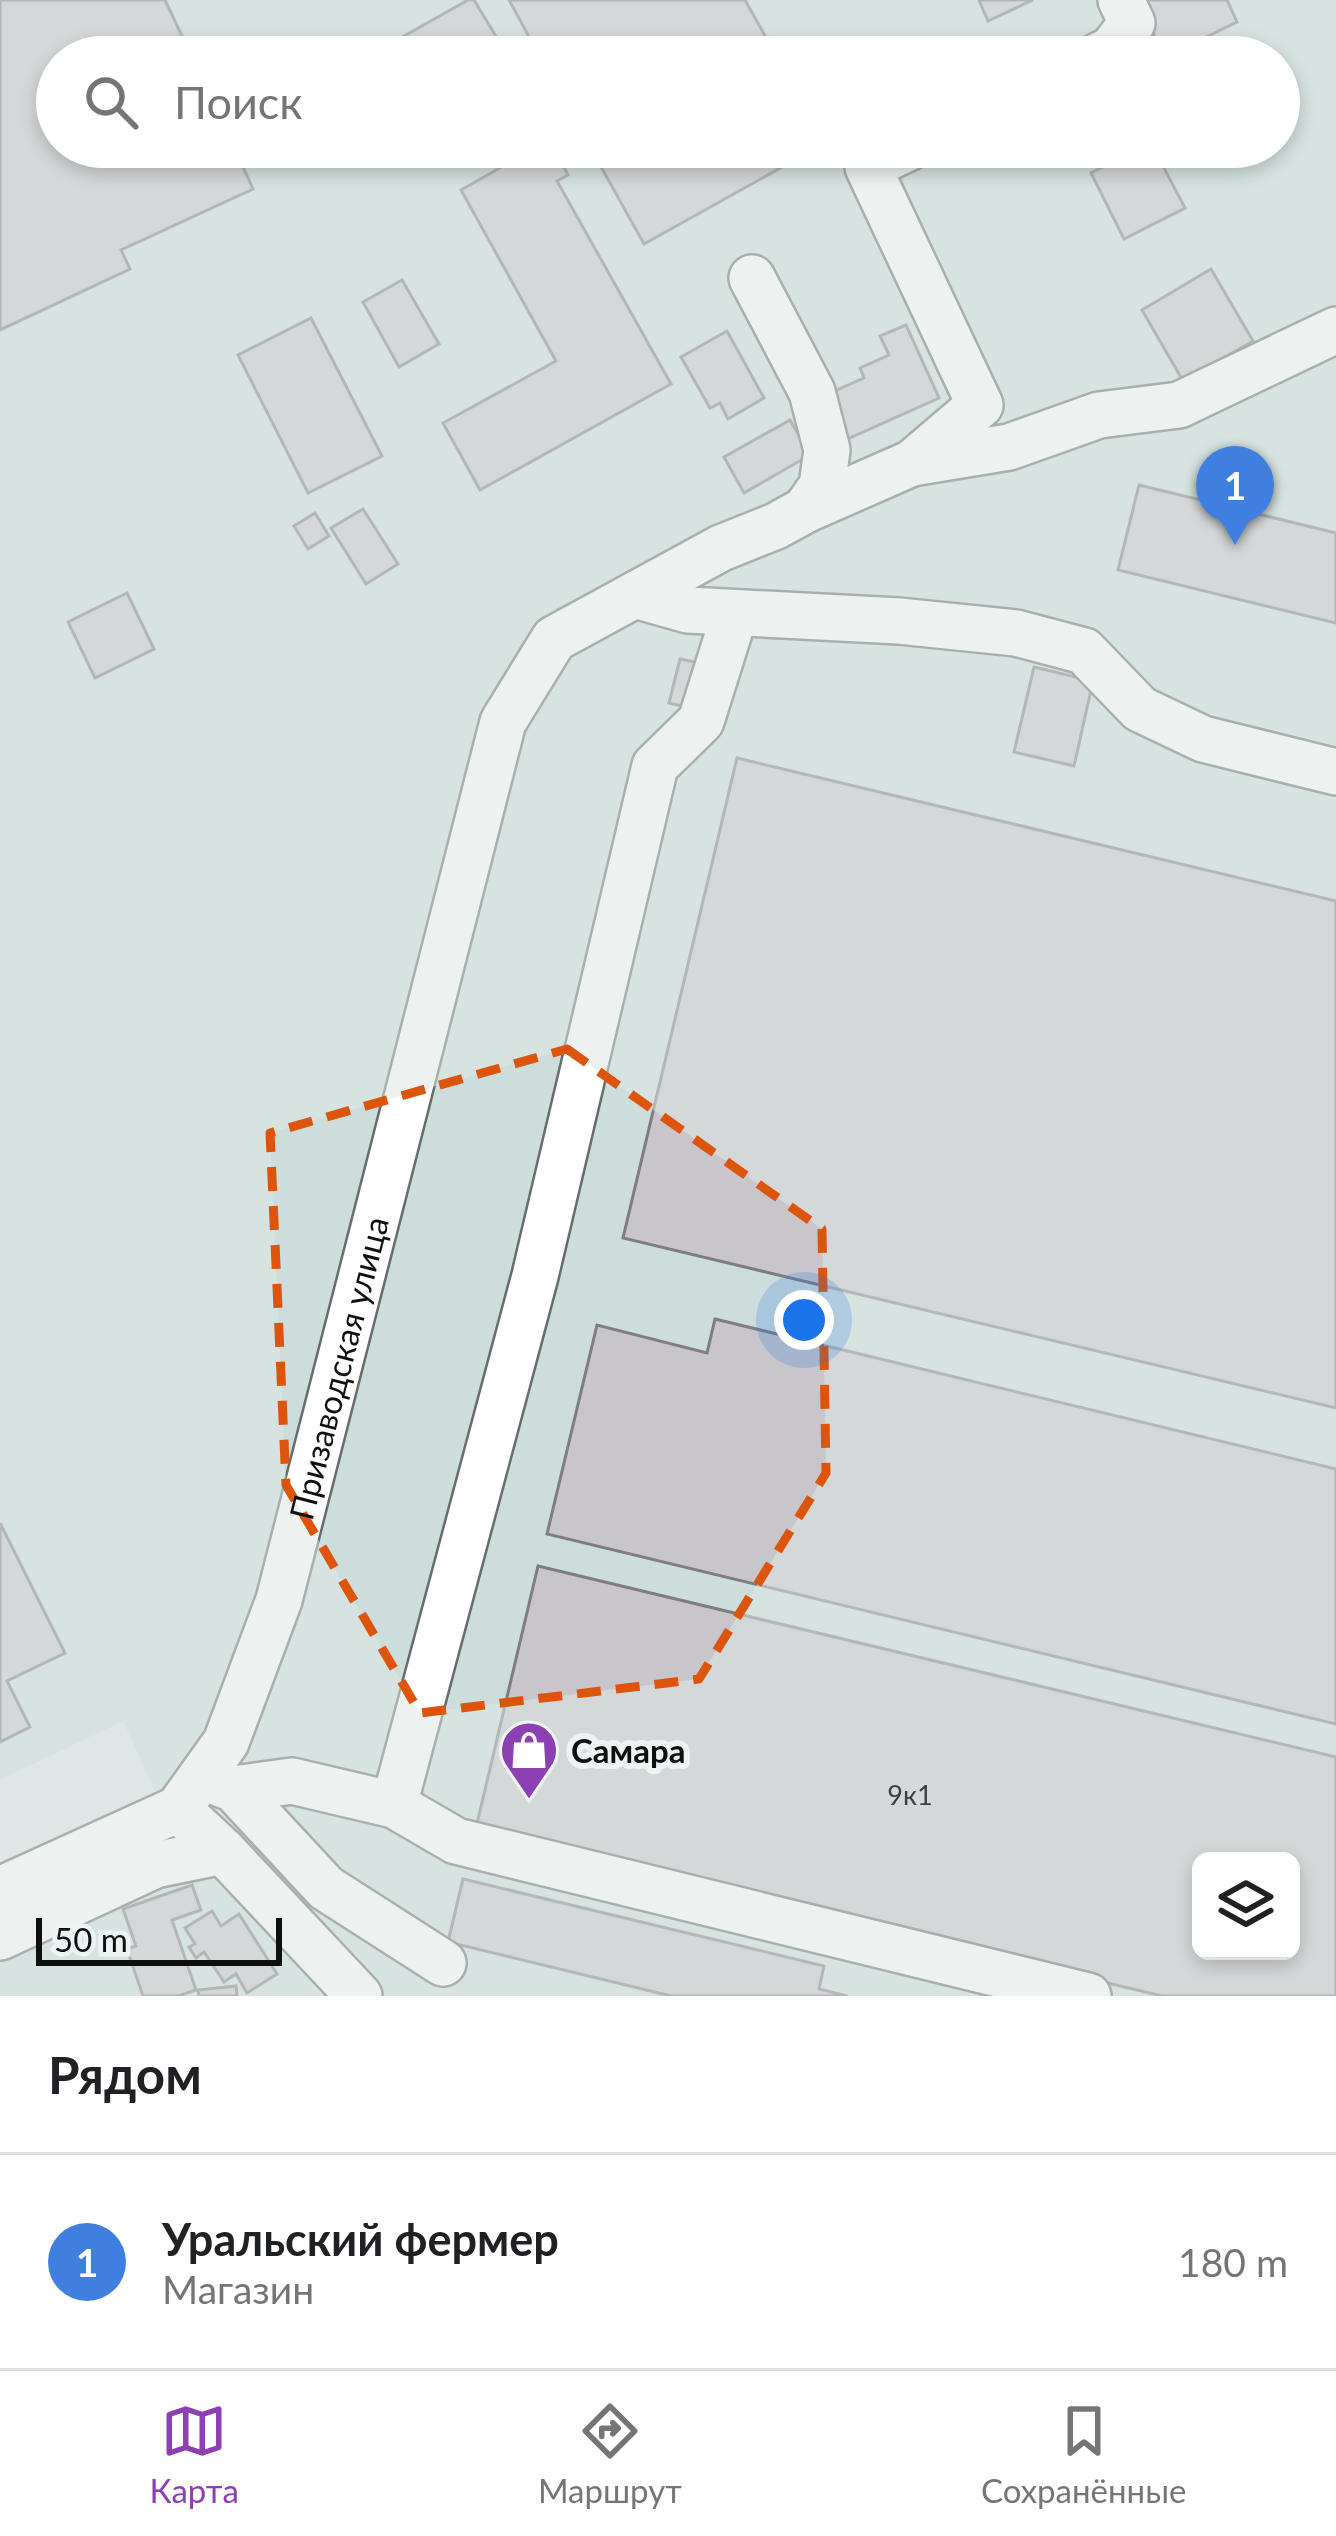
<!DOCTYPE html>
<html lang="ru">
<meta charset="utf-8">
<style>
body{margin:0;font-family:Lato,sans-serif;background:#f6f6f6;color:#202124}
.controls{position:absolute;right:36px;bottom:36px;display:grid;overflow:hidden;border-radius:18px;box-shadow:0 6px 18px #0003}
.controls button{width:108px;height:108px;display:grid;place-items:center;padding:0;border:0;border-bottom:3px solid #e0e0e0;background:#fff;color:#202124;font:60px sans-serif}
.scale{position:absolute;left:36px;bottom:30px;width:246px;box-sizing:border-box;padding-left:12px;border:6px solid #0e1010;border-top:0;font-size:33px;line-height:42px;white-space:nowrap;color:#0e1010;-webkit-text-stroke:9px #ecf4f3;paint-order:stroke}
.you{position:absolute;left:804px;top:1320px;width:42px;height:42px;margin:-30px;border:9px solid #fff;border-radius:50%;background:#1a73e8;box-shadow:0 0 0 18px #1a73e833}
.badge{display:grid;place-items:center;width:78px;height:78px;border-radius:50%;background:#8d40b1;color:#fff;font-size:39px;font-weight:700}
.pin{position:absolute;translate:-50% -99px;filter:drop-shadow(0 3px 6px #0008)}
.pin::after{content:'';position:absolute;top:63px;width:42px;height:36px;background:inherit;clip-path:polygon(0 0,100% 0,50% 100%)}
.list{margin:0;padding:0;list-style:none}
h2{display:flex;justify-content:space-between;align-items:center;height:156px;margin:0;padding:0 48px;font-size:51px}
h2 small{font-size:39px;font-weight:400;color:#757577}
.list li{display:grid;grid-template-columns:78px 1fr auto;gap:36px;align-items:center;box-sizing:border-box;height:216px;padding:0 48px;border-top:3px solid #e0e0e0}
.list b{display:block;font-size:45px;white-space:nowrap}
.list p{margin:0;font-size:39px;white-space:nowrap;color:#757577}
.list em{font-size:39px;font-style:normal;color:#757577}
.icon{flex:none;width:66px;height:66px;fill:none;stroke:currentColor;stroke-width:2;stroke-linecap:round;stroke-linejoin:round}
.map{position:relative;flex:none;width:1336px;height:1996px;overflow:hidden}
.search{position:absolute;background:#fff;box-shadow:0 6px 18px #0003;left:36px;right:36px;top:36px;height:132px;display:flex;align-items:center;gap:30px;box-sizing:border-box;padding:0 42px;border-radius:66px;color:#757577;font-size:45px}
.sheet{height:372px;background:#fff}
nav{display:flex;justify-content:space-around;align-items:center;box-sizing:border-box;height:168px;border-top:3px solid #e0e0e0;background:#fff;font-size:33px;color:#757577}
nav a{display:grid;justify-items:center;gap:6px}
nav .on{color:#8d40b1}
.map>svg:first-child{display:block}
</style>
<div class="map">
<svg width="1336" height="1996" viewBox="0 0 1336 1996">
<rect width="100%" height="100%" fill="#dfe7e6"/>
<!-- built -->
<path fill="#ccdddb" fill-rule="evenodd" d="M0,0H1336V1996H0V1960L191,1868L123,1721L0,1780ZM57,57H1279V147H57ZM1201,1861H1291V1951H1201Z"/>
<!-- building -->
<g fill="#c9c6cb" stroke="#807d82" stroke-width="3" fill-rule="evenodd">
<polygon points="0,0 165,0 192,57 57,57 57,147 234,147 253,189 121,250 130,269 0,330"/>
<polygon points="468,0 474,0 500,43 475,57 367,57"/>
<polygon points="509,0 745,0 777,57 540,57"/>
<polygon points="979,0 1033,0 988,21"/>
<polygon points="1137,0 1227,0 1237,22 1165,57"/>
<polygon points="513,147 553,147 568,175 557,181 671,384 480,490 443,423 556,361 461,190 519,157"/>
<polygon points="590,147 818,147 644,244"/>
<polygon points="1142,147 1153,147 1185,208 1124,239 1091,173"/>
<polygon points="1211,269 1253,341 1183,381 1142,310"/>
<polygon points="402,280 439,344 399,367 363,302"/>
<polygon points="311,318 382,456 308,493 238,355"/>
<polygon points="906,325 939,398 843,441 823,396 864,378 860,368 889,355 880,336"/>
<polygon points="727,331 764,398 728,419 720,403 710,408 681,357"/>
<polygon points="790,420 810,455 744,493 724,457"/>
<polygon points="1139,485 1336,533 1336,623 1118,570"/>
<polygon points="363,509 398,564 366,584 331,528"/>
<polygon points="315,513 329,536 308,549 294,526"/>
<polygon points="127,593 154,649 95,678 68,622"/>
<polygon points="680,659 699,663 687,707 669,703"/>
<polygon points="1034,667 1093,681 1074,766 1014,752"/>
<polygon points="737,758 1336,901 1336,1408 623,1238"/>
<polygon points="715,1319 1336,1469 1336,1724 547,1534 597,1325 707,1353"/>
<polygon points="0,1523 65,1653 7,1681 30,1727 0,1742"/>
<path d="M538,1566L1336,1757V1996H1162L475,1832ZM1201,1861H1291V1951H1201Z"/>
<polygon points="463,1879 824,1966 819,1989 847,1996 671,1996 448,1942"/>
<polygon points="192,1885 201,1910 172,1920 196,1990 178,1996 143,1996 127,1949 136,1946 123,1909"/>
<polygon points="212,1911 221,1926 239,1914 277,1974 247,1993 236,1974 224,1982 204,1952 196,1958 189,1947 195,1944 185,1928"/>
<polygon points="236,1986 237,1996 199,1996 198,1990"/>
</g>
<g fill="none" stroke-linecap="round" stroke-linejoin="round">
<defs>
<g id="minor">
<polyline points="1096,57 1112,49 1132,23 1121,0"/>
<polyline points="910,147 868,167 980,405 912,463"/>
<polyline points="805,510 912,463 1009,447 1099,415 1179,405 1336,330"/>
<polyline points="635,595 688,610 899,621 1016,633 1084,651 1140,709 1203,739 1336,772"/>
<polyline points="216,1782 234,1789 326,1888 443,1963"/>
<polyline points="234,1789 292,1781 394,1805 456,1841 1088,1996"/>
<polyline points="394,1805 535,1276 655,766 701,721 735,613"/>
<polyline points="178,1809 223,1851 359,1996"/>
<path id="s1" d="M0,1890L178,1809L226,1742L279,1600L503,722L554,639L721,548L776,526L805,510L822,486L827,450L812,392L752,278"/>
<polyline points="0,1937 155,1865 223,1851"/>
</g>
</defs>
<!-- minor casing -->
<use href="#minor" stroke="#666d6c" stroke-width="50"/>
<!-- minor -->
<use href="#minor" stroke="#fff" stroke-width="45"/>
</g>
<!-- marked area -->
<path d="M0 0H1336V1996H0ZM567,1049L822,1229L826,1473L699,1679L420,1713L286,1485L270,1133Z" fill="#dfe7e6" fill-opacity=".55" fill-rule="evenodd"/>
<path fill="none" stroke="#dd550c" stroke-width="9" stroke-dasharray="24 15" stroke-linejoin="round" d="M567,1049L822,1229L826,1473L699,1679L420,1713L286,1485L270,1133Z"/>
<!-- icons -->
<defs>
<symbol id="shop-pin" viewBox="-11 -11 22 30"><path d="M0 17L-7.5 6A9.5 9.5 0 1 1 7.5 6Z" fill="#8d40b1" stroke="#ecf4f3"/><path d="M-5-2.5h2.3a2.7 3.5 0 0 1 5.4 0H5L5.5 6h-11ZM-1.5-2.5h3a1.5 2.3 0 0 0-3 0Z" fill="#fff"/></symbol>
</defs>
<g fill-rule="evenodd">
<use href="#shop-pin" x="496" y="1717" width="66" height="90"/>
</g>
<g text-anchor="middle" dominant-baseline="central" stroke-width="12" stroke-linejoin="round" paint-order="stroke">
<!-- number labels -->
<g font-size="27" fill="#3d3e3f">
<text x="910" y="1794">9к1</text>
</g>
<!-- street labels -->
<g font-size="33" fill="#0e1010" stroke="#ecf4f3">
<text stroke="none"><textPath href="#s1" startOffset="669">Призаводская улица</textPath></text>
</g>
<!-- poi labels -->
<g font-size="33" font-weight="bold" fill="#0e1010" stroke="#ecf4f3" text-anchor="start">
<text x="571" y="1750">Самара</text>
</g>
</g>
</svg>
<div class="controls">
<button><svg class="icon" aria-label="layers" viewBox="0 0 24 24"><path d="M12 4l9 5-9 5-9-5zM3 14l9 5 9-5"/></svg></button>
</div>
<div class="scale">50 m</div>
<div class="you"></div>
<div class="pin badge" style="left:1235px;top:545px;background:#3f7fe0">1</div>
<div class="search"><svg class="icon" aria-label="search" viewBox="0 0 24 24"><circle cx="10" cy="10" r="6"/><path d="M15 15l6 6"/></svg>Поиск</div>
</div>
<section class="sheet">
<h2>Рядом<small></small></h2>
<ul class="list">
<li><span class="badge" style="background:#3f7fe0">1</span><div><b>Уральский фермер</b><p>Магазин</p></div><em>180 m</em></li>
</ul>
</section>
<nav>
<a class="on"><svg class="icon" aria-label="map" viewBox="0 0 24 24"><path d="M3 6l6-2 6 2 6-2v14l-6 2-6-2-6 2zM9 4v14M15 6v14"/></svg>Карта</a>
<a><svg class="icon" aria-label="directions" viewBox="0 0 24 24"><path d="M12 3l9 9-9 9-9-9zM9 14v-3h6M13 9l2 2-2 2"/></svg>Маршрут</a>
<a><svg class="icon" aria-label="saved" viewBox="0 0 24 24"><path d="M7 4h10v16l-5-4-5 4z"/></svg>Сохранённые</a>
</nav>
